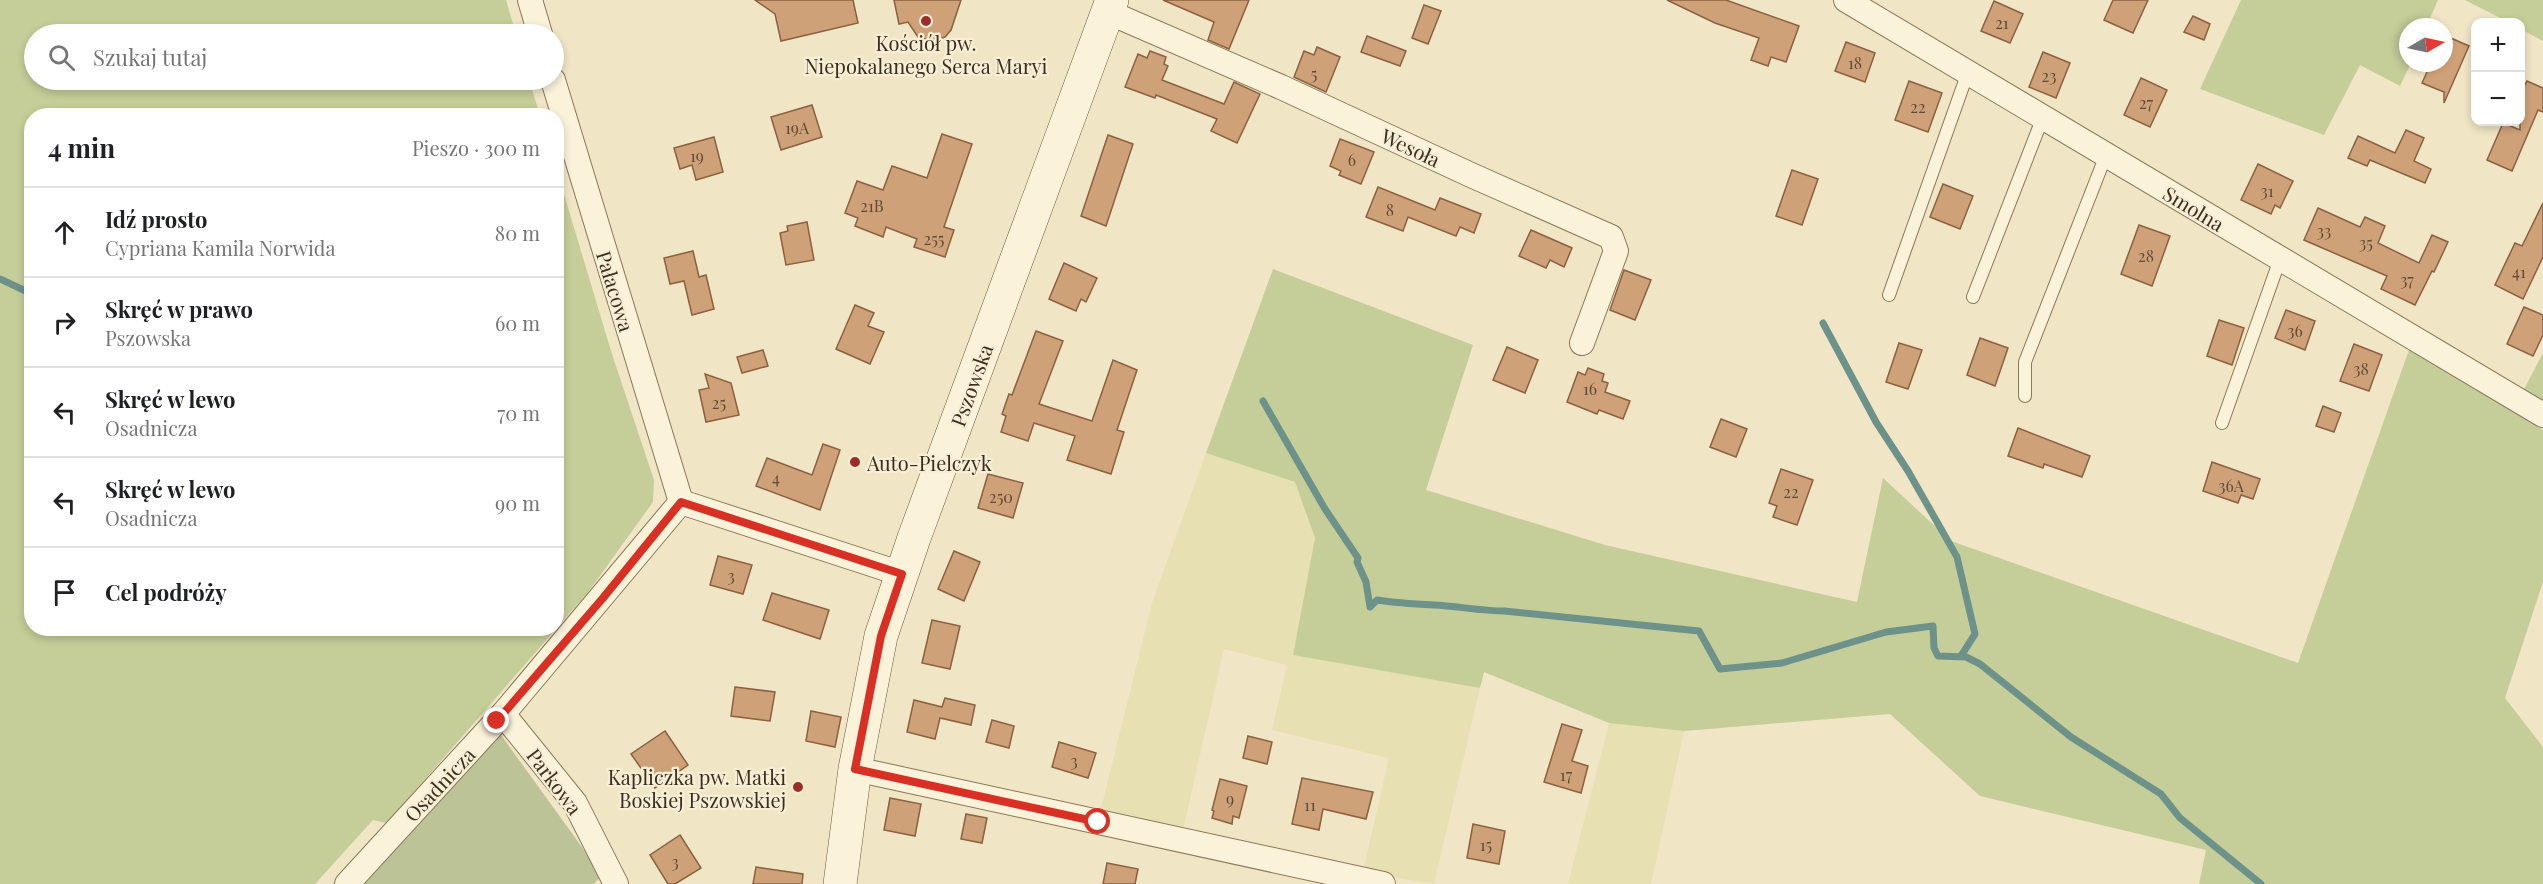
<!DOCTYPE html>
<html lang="pl">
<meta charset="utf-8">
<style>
body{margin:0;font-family:"Playfair Display",serif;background:#f2f2f2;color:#202124}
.controls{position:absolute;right:18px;top:18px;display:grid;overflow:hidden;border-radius:12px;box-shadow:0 3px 9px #0003}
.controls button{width:54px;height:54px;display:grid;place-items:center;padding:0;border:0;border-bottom:2px solid #e0e0e0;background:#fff;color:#202124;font:30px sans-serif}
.compass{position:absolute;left:2399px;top:18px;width:54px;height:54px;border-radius:50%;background:#fff;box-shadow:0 3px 9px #0003;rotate:81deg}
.stop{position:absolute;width:18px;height:18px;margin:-14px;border:4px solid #d93025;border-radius:50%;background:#fff}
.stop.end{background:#d93025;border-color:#fff;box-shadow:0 2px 6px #0008}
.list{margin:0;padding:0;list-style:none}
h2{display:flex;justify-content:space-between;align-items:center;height:78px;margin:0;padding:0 24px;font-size:26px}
h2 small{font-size:20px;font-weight:400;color:#757577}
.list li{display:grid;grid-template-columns:39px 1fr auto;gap:18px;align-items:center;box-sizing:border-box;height:90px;padding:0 24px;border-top:2px solid #e0e0e0}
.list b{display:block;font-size:22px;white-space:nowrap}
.list p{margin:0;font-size:20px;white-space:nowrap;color:#757577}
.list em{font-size:20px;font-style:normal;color:#757577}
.icon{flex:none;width:33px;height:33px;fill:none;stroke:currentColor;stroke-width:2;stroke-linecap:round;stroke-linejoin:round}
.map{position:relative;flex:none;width:2543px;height:884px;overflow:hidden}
.search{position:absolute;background:#fff;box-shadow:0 3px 9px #0003;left:24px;top:24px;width:540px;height:66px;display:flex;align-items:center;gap:15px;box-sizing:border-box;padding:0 21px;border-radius:33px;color:#757577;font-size:22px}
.panel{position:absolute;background:#fff;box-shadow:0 3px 9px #0003;left:24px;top:108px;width:540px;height:528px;border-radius:24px}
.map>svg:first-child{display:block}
</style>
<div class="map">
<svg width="2543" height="884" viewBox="0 0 2543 884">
<rect width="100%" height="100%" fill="#f0e5c5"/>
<!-- farmland -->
<g fill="#e6e0b2">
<polygon points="1206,453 1295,482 1315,538 1293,655 1480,688 1434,884 1363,872 1389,758 1272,730 1287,665 1224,649 1183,830 1100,813 1152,603"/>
<polygon points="1609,723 1684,731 1651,884 1568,884"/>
</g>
<!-- green -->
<g fill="#c5ce98">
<polygon points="0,0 506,0 516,34 34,34 34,80 529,80 540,115 32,116 32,628 556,628 557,171 611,351 654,480 653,502 589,591 387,823 373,820 315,884 0,884"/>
<polygon points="2241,0 2438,0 2426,27 2408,27 2408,63 2411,63 2400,86 2360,65 2324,135 2200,89"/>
<polygon points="2465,0 2543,0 2543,41 2521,29 2520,22 2508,22"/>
<polygon points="1273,269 1473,345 1426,490 1605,545 1857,602 1883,478 1951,541 2298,663 2410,347 2543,430 2543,582 2505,698 2543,747 2543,884 2199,884 2206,850 1980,796 1890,714 1684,731 1609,723 1484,672 1480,688 1293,655 1315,538 1295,482 1206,453"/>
<polygon points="2543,353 2543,403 2523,391"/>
</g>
<!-- cemetery -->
<polygon fill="#bcc397" points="501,735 602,875 594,884 358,884 493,737"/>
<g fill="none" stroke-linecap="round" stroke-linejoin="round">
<!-- stream -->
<g stroke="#6d928a" stroke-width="7">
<polyline points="0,279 32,294"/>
<polyline points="1823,323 1876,422 1908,471 1957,557 1975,634 1961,656"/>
<path d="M1263,401L1325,509L1358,558L1357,562L1366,582L1370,607L1377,600C1396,603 1414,604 1434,605C1457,606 1480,611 1504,611L1699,631L1720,669L1782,663L1886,632L1933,626L1934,648L1938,656L1966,657L1980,664L2071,737L2161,794L2180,818L2261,884"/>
</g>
</g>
<!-- building -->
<g fill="#cfa179" stroke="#8b613f" stroke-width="1.5">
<polygon points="755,0 853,0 858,23 781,41 775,14"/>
<polygon points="894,0 961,0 951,30 945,37 934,41 918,37 908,22 899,24"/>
<polygon points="1163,0 1249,0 1229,49 1208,40 1214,22"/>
<polygon points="1667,0 1726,0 1799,26 1786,62 1771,57 1768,66 1751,60 1759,38 1715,23"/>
<polygon points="2113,0 2148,0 2133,33 2104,20"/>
<polygon points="1994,1 2023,14 2010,43 1981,31"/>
<polygon points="1424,5 1441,11 1428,44 1412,38"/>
<polygon points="2193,16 2210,24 2204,40 2184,32"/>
<polygon points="2444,35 2469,46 2444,103 2444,92 2422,83 2431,63 2444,63"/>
<polygon points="1367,36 1406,51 1400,66 1361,52"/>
<polygon points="1846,42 1875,53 1865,82 1835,71"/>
<polygon points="1317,47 1340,57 1326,92 1294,77 1304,51 1314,55"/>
<polygon points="1150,51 1166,57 1164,64 1168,66 1162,80 1224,104 1234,82 1260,94 1237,143 1211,131 1217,119 1156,95 1155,98 1125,87 1138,54 1147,58"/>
<polygon points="2043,52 2070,63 2056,98 2029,87"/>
<polygon points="2141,78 2167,90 2150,127 2124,115"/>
<polygon points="1909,81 1942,93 1928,132 1895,120"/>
<polygon points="2527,81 2543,88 2543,112 2538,110 2512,171 2487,160 2503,123 2520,130 2520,95"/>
<polygon points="812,105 822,137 781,150 771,117"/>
<polygon points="2406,130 2424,138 2414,161 2431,169 2425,183 2370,160 2367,166 2348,158 2358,136 2395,153"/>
<polygon points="942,134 972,144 944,227 954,230 945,257 914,247 917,239 886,227 883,237 855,226 858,218 845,213 857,181 883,190 892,166 927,178"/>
<polygon points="1108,135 1133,144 1106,226 1081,216"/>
<polygon points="714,137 723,172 696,180 692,165 680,169 674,148"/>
<polygon points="1340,139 1374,152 1361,184 1339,175 1341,171 1330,166"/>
<polygon points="2258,164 2293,181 2280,208 2275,205 2271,214 2241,200"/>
<polygon points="1792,170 1818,179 1802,225 1776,216"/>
<polygon points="1943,184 1973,196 1960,229 1930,217"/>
<polygon points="1378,187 1435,210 1440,198 1481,214 1474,233 1460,227 1456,236 1408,217 1403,231 1366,217"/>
<polygon points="2543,203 2543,257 2523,299 2495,285 2515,243 2522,246"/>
<polygon points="2318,208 2360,227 2365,217 2385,226 2378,243 2419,263 2432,235 2448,242 2434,272 2432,271 2415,305 2381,289 2387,276 2304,240"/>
<polygon points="807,222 814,260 786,265 780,233 788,231 787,226"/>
<polygon points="2139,225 2170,236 2152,286 2121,274"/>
<polygon points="1531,230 1572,248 1564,267 1550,260 1546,268 1519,256"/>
<polygon points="693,251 699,277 706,275 714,309 692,315 684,281 670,284 664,258"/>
<polygon points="1064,263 1097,278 1086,302 1081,299 1076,311 1049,299"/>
<polygon points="1624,270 1651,280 1635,320 1610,310"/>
<polygon points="855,305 874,313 868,326 884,332 870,364 836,349"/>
<polygon points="2524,307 2543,315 2543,335 2533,356 2507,344"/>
<polygon points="2286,310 2315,321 2305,350 2275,338"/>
<polygon points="2219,320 2244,328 2232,365 2207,356"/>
<polygon points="1036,331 1063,341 1039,404 1092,421 1113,360 1137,370 1117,430 1124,432 1111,474 1067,460 1075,436 1034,423 1028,441 1001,432 1006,416 1002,414 1009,394 1012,395"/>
<polygon points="1980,338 2008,348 1995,386 1967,375"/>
<polygon points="1899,343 1922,350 1908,389 1886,382"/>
<polygon points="2354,344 2382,355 2369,391 2340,381"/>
<polygon points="1507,347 1538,360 1525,393 1493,380"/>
<polygon points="763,350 768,366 742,373 737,357"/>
<polygon points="1588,368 1604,374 1602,381 1608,383 1605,392 1630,401 1623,419 1599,410 1597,414 1567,402 1578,372 1585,375"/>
<polygon points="705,374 731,383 739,415 706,422 699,390 709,388"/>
<polygon points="2323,406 2341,413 2334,432 2316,426"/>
<polygon points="1721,419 1747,429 1736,457 1710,447"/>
<polygon points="2018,428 2090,456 2082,477 2044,464 2043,468 2008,456"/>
<polygon points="823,444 840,450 820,510 756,486 767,458 812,475"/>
<polygon points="2212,462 2260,479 2253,499 2241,495 2238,503 2203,491"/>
<polygon points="1781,469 1813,480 1797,525 1773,517 1777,506 1769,503"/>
<polygon points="988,474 1023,483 1013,518 978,508"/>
<polygon points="954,551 980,562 964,601 938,589"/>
<polygon points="718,556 752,565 743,594 710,585"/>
<polygon points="772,593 829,610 820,639 763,620"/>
<polygon points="932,620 960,626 950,669 922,663"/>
<polygon points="735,687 775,692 770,721 731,716"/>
<polygon points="945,698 975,705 971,725 940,718 935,739 907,732 914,700 942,707"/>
<polygon points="811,711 841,717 835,747 806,741"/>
<polygon points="992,720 1014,726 1009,748 986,742"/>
<polygon points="1562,724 1582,730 1572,761 1588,766 1581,793 1544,782"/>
<polygon points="665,731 688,765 655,788 631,754"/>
<polygon points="1248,736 1272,742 1267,764 1243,758"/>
<polygon points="1059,742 1096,753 1088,778 1052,767"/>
<polygon points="1302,778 1373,792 1366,819 1323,809 1319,830 1292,824"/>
<polygon points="1220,779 1247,786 1239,818 1233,816 1232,824 1212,818 1214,811 1212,810"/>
<polygon points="890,798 921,804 915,836 884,830"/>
<polygon points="966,814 987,818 982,843 961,839"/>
<polygon points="1473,824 1505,831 1499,864 1467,858"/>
<polygon points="680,835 701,868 675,884 668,884 650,855"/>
<polygon points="1107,863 1138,869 1135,884 1103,884"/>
<polygon points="756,867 803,874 802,884 753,884"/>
</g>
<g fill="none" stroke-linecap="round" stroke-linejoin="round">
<defs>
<g id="lane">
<polyline points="1889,295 1968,72"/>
<polyline points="1973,297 2043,117"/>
<polyline points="2025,396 2025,362 2106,155"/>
<polyline points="2222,423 2280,259"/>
</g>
<g id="street">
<polyline points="530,0 540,34"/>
<polyline points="1846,0 2543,415"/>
<polyline points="1108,12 1281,87 1471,175 1611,237 1616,251 1582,343"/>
<polyline points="553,80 681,502"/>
<polyline points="681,502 902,574"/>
<polyline points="503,714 575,803 616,884"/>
<polyline points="855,769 1383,884"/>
<polyline points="347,884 503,714 681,502"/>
</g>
<polyline id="secondary" points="840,884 855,769 881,636 914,538 1112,0"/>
</defs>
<!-- lane casing -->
<use href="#lane" stroke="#8b775a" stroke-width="14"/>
<!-- street casing -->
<use href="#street" stroke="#8b775a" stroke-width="26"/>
<!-- secondary casing -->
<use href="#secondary" stroke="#6d583d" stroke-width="34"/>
<!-- lane -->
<use href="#lane" stroke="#faf2d9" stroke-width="12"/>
<!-- street -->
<use href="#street" stroke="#faf2d9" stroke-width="24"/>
<!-- secondary -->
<use href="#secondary" stroke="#faf2d9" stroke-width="33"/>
</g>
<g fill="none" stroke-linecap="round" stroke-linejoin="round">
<!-- route -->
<polyline stroke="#d93025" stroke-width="8" points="497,721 603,598 681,502 902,574 881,636 855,769 1098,822"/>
</g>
<!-- markers -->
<g fill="#9d2d28" stroke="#f7efd5" stroke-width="2">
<circle cx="926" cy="21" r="6"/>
<circle cx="855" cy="462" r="6"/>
<circle cx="798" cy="787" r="6"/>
</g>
<g text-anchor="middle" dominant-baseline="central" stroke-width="4.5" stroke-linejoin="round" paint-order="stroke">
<!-- number labels -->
<g font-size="16" fill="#604b35">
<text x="2002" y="22">21</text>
<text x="1855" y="62">18</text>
<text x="1314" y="73">5</text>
<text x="2049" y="75">23</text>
<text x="2146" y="102">27</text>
<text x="1918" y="106">22</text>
<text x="797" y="127">19A</text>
<text x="697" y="155">19</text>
<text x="1352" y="159">6</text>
<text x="2267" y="190">31</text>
<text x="872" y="205">21B</text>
<text x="1390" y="209">8</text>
<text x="2324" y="230">33</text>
<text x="934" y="238">255</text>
<text x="2366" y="242">35</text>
<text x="2146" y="255">28</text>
<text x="2519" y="271">41</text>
<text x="2407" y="279">37</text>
<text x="2295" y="330">36</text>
<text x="2361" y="368">38</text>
<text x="1590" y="388">16</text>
<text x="719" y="402">25</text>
<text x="776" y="477">4</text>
<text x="2231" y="485">36A</text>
<text x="1791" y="491">22</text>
<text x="1001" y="496">250</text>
<text x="731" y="575">3</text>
<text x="1074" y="760">3</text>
<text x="1566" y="774">17</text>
<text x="1230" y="798">9</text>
<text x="1310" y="804">11</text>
<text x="1486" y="844">15</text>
<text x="675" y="861">3</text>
</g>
<!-- poi labels -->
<g font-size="20" fill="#3b2e1e" stroke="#f7efd5">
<text x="926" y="42">Kościół pw.<tspan x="926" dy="23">Niepokalanego Serca Maryi</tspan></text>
<text x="867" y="462" text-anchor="start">Auto-Pielczyk</text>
<text x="786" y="776" text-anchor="end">Kapliczka pw. Matki<tspan x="786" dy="23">Boskiej Pszowskiej</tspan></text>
</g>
<!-- street labels -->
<g font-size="20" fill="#3b2e1e" stroke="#f7efd5">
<text transform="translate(1411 147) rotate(25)">Wesoła</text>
<text transform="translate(2194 208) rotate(31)">Smolna</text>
<text transform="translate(616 291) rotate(73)">Pałacowa</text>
<text transform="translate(971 385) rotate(-70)">Pszowska</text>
<text transform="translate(555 781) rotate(53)">Parkowa</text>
<text transform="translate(439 784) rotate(-47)">Osadnicza</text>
</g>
</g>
</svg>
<div class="controls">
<button>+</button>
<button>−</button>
</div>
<svg class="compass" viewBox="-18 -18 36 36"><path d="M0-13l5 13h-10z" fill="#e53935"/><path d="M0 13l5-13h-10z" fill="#757577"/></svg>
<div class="stop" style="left:1098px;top:822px"></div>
<div class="stop end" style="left:497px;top:721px"></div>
<div class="search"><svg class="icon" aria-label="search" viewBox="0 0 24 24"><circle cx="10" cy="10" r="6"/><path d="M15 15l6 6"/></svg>Szukaj tutaj</div>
<section class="panel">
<h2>4 min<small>Pieszo · 300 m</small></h2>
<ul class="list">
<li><svg class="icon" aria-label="ahead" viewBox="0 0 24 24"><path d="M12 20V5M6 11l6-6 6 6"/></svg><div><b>Idź prosto</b><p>Cypriana Kamila Norwida</p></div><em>80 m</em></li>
<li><svg class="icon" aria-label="right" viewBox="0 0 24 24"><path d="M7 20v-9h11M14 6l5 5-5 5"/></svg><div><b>Skręć w prawo</b><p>Pszowska</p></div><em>60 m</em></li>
<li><svg class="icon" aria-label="left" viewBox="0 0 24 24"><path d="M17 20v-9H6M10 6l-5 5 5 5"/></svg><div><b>Skręć w lewo</b><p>Osadnicza</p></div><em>70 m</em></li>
<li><svg class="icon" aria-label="left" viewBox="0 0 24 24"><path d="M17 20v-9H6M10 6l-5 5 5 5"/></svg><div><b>Skręć w lewo</b><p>Osadnicza</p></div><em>90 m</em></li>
<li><svg class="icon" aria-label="arrive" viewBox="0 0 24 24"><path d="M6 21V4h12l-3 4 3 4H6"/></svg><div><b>Cel podróży</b></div></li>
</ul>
</section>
</div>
